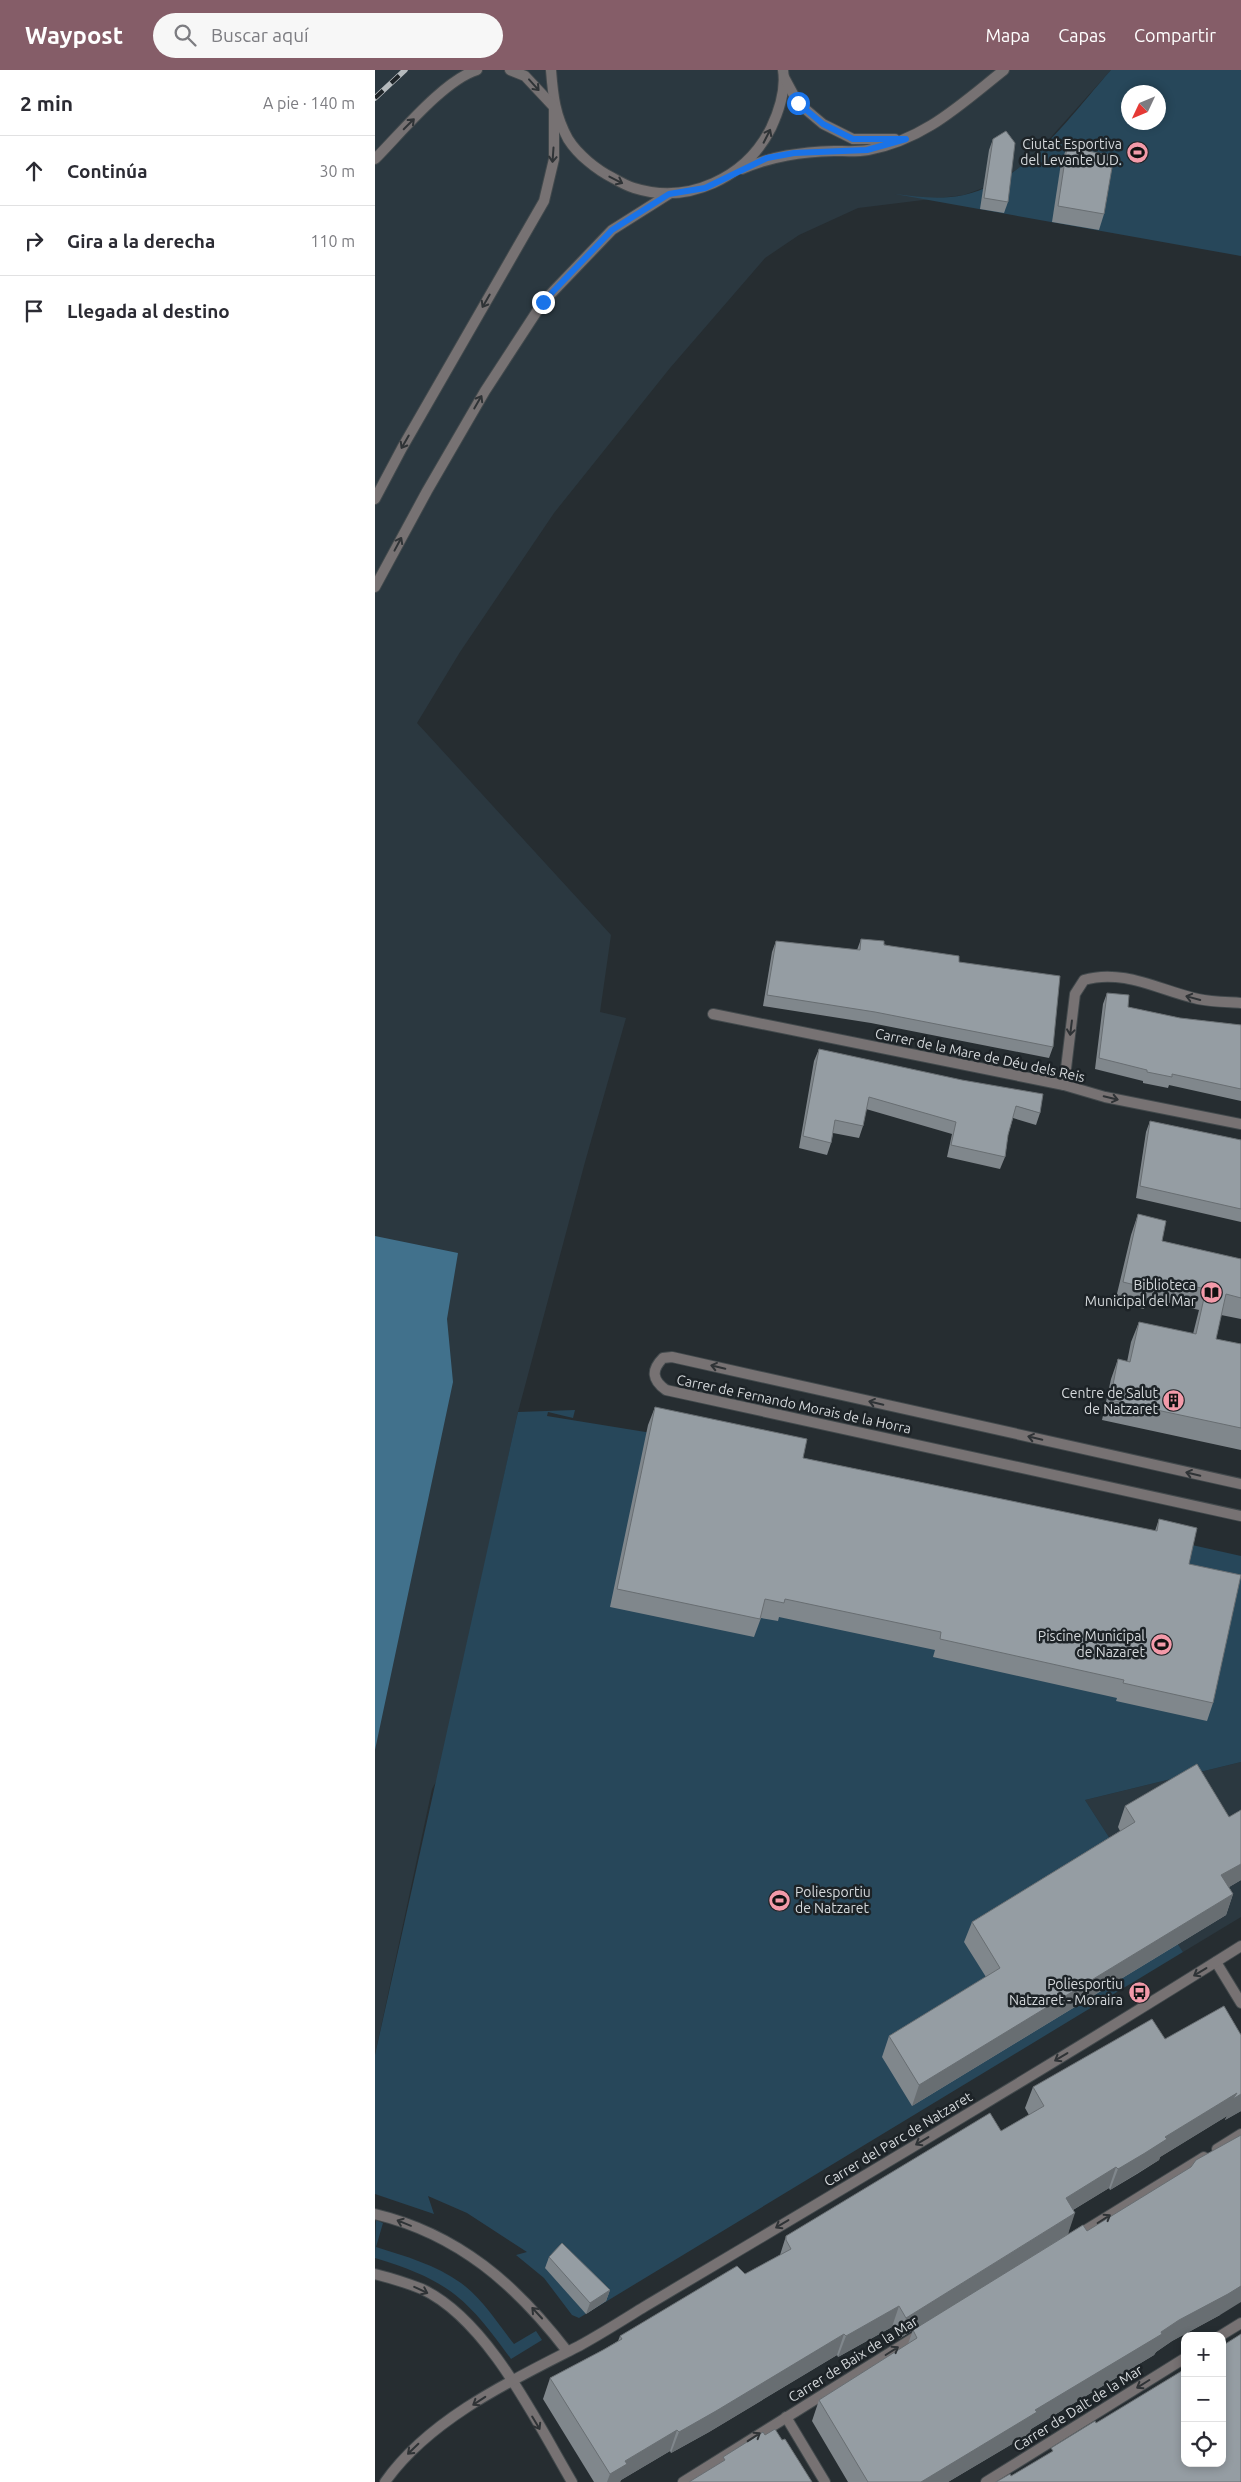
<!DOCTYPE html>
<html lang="es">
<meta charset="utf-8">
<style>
body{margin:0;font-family:Ubuntu,sans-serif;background:#f7f7f7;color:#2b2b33}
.controls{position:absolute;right:15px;bottom:15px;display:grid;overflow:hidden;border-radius:10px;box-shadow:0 2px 8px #0003}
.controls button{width:45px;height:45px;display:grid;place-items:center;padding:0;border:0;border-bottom:1px solid #e1e1e2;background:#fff;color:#2b2b33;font:25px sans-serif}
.compass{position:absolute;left:746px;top:15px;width:45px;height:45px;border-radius:50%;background:#fff;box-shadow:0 2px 8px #0003;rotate:226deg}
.stop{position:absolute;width:15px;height:15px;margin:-11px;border:4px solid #1a73e8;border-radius:50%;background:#fff}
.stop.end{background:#1a73e8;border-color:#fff;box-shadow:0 1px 5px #0008}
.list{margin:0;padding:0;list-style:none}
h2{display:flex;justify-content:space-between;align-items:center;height:65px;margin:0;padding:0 20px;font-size:21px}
h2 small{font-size:16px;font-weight:400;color:#7c7c81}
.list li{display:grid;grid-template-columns:32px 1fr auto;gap:15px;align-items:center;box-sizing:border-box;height:70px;padding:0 20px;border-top:1px solid #e1e1e2}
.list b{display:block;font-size:19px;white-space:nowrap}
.list em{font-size:16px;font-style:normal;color:#7c7c81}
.icon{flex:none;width:28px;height:28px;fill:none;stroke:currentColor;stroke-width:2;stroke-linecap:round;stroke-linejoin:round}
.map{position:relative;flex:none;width:866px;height:2412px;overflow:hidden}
header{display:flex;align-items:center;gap:30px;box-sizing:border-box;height:70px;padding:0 25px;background:#855d68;color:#fff}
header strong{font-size:24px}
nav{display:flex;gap:28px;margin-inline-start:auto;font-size:18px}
.search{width:350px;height:45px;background:#f7f7f7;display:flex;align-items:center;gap:12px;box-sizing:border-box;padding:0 18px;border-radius:28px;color:#7c7c81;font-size:19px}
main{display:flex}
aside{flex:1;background:#fff}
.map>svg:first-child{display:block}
</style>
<header>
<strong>Waypost</strong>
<div class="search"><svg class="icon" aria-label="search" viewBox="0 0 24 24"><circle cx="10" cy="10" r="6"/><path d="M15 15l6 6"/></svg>Buscar aquí</div>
<nav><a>Mapa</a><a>Capas</a><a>Compartir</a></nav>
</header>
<main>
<aside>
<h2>2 min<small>A pie · 140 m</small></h2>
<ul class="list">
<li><svg class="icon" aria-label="ahead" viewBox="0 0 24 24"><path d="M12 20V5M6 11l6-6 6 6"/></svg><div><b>Continúa</b></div><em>30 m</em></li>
<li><svg class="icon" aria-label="right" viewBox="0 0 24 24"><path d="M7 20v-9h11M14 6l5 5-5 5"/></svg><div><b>Gira a la derecha</b></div><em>110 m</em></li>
<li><svg class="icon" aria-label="arrive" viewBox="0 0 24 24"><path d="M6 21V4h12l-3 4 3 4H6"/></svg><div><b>Llegada al destino</b></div></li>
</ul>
</aside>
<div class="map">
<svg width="866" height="2412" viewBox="0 0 866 2412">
<rect width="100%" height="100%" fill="#262d31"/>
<!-- built -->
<g fill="#2b3840">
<polygon points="0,0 736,0 676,67 644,98 619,114 589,125 483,138 424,165 390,188 295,298 179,443 85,582 42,653 236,865 225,942 251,948 210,1092 143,1342 64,1706 57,1719 0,1985"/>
<polygon points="866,1692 866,1847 808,1882 710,1730"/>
</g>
<!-- green -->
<g fill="#27475a" fill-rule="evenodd">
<path d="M736,0H866V186L520,124C543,127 566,130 589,125C652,110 695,46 736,0ZM754,22H784V52H754Z"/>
<polygon points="200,1340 198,1348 173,1342 172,1346 425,1387 866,1486 866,1692 710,1730 808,1882 204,2248 197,2245 169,2208 141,2185 152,2182 92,2143 53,2126 59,2144 0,2124 0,1985 143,1342"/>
<path d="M1,2150L8,2153L1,2177C30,2186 61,2195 86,2213C108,2229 123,2254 139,2274L161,2261L167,2270L136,2289C92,2228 73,2210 0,2188Z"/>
</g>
<!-- water -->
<polygon fill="#41718c" points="0,1166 83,1183 72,1249 78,1312 0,1680"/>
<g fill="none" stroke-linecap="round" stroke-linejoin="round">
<defs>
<g id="street">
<path d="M176,0C178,26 180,45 193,69C203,85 222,100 238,108C245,112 252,116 259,118C313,135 371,108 396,58C404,41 411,19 408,0"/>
<polyline points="409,7 423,33 448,54 478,69 520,69"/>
<path d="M0,89C25,64 69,10 102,0"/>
<path d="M367,99C397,86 426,82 459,81C470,81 482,82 493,80C549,70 586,34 629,0"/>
<polyline points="0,429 27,378 169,131 179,89 179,37 150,6 135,0"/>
<polyline points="0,517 52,421 110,321 168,232 237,160 294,124"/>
<polyline points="338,944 689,1015 730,1027 866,1054"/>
<path d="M689,1015L700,924L709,910C748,898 786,921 823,929C837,932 852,932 866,933"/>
<path d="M866,1414L297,1287L288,1288C276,1300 277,1310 291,1320L866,1446"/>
<polyline points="841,1892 866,1933"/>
<polyline points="842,2079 866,2064"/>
<path d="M0,2144C84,2164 141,2215 192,2281"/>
<polyline points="701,2166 829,2087"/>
<path d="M0,2204C16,2208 32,2213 47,2219C113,2250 161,2351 197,2412"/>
<polyline points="845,2266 866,2253"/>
<polyline points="411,2347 450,2412"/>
<path d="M10,2412C54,2349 137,2310 204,2276C226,2264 248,2250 269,2237C469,2118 669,2000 866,1876"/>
<polyline points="308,2412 545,2264"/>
<polyline points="611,2412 810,2288"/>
</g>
</defs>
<!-- street casing -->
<use href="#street" stroke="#42494c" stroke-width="12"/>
<!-- street -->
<use href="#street" stroke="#777273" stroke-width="10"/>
<defs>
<polyline id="rail" points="0,28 30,0"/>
</defs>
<!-- rail casing -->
<use href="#rail" stroke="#b5babd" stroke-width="5.5"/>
<!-- rail -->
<use href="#rail" stroke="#1d2327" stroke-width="4" stroke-dasharray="11" stroke-linecap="butt"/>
</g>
<!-- wall -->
<g fill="#80878c">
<polygon points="618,69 633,132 629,143 605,139 614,80"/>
<polygon points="692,77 729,144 724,160 677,152 686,93"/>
<polygon points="486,869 584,892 678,977 674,988 496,953 388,936 397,882 401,871 482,880"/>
<polygon points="732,923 753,937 805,948 866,955 866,1031 794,1015 793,1018 768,1013 768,1011 720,999 728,934"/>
<polygon points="444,979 665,1043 661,1055 638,1048 633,1065 630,1087 625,1099 572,1087 577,1064 491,1039 488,1056 484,1068 458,1063 456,1073 452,1085 424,1078 439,991"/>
<polygon points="775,1051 866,1070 866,1152 761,1128 771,1062"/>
<polygon points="763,1144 787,1171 866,1189 866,1249 846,1245 841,1269 866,1274 866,1380 727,1350 736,1309 743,1289 752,1292 756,1272 764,1252 818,1264 824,1240 772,1228 769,1239 740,1232 756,1165"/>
<polygon points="280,1337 428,1388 780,1461 784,1449 814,1494 838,1633 832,1651 741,1631 742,1628 558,1587 560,1580 404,1547 403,1551 386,1548 379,1567 235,1537 273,1355"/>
<polygon points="750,1736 854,1747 866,1740 866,1810 854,1817 858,1824 851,1845 537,2036 507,1987 514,1966 611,1907 589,1872 597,1852 745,1761 743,1757"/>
<polygon points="790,1969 866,2041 850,2050 852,2046 785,2087 784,2090 762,2104 735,2120 734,2118 698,2140 693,2164 712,2161 845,2245 797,2271 781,2282 779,2285 656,2359 654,2364 573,2412 473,2412 437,2351 444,2330 533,2274 538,2260 524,2269 517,2257 463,2287 462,2285 334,2362 296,2383 295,2381 246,2410 245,2412 219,2412 168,2329 175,2308 228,2280 243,2271 245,2266 370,2204 405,2185 411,2166 626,2061 654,2045 650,2038 658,2017"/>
<polygon points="174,2187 235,2220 231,2231 211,2244 170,2198"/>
</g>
<!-- shaded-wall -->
<g fill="#686e72">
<polygon points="866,1794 866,1810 839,1826 846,1805"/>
<polygon points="858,1824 851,1845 537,2036 544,2015"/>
<polygon points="862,2023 866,2024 866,2041 850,2050 852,2046 785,2087 784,2090 735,2120 743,2099 790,2067"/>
<polygon points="741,2097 734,2118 683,2149 691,2128"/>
<polygon points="700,2143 693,2164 524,2269 531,2248"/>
<polygon points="866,2216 866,2232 845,2245 797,2271 781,2282 779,2285 656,2359 654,2364 573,2412 546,2412 660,2340 786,2262 804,2250"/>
<polygon points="235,2220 231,2231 211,2244 215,2233"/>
<polygon points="524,2236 517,2257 463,2287 471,2266"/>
<polygon points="469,2264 462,2285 334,2362 296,2383 304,2362"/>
<polygon points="302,2360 295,2381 246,2410 245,2412 232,2412 235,2404 250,2391"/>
</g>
<!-- building -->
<g fill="#959da3" stroke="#686e72">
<polygon points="631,61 640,73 633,132 609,128 618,69"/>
<polygon points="692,77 739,86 729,144 683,136"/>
<polygon points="486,869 509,871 509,875 584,886 584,892 685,906 678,977 500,942 392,925 401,871 485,880"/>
<polygon points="732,923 754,925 753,937 805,948 866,955 866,1019 797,1004 797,1007 772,1002 772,1000 724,988"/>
<polygon points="444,979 587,1010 668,1024 665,1043 641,1036 633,1065 630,1087 576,1075 581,1052 494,1027 488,1056 460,1050 456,1073 428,1066"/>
<polygon points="775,1051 866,1070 866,1139 765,1116"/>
<polygon points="763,1144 791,1151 787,1171 866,1189 866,1228 851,1224 841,1269 866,1274 866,1358 735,1330 743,1289 755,1292 764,1252 821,1264 831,1219 778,1208 776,1219 748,1212"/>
<polygon points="280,1337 432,1369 428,1388 782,1461 784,1449 822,1458 814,1494 866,1505 838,1633 748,1613 749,1610 565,1569 566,1562 410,1529 409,1533 390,1529 385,1549 242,1519"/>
<polygon points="822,1694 854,1747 866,1740 866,1794 846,1805 858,1824 544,2015 514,1966 625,1898 597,1852 760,1752 750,1736"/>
<polygon points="849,1936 866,1965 866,2024 858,2029 862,2023 790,2067 792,2069 770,2083 743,2099 741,2097 691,2128 700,2143 531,2248 524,2236 471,2266 469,2264 341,2341 304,2362 302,2360 250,2391 252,2394 235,2404 175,2308 228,2280 247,2269 245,2266 362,2196 370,2204 416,2179 411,2170 411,2166 615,2043 626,2061 669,2036 658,2017 777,1949 790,1969"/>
<polygon points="866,2065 866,2216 853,2224 804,2250 786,2262 787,2264 660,2340 662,2342 546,2412 493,2412 444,2330 542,2268 538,2260 708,2155 712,2161 816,2097 821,2090"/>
<polygon points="187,2173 235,2220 215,2233 174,2187"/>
<polygon points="866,2264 866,2412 621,2412 635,2404 636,2406 678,2381 676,2378 720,2351 721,2353 810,2299 810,2393 847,2393 847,2276"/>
<polygon points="400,2359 407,2370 410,2369 437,2412 314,2412 350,2390 348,2387 388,2362 390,2365"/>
</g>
<!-- one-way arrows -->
<defs><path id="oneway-shaft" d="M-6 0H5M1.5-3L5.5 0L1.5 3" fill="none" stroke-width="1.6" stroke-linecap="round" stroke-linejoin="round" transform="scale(1.25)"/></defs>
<g stroke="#2f3336">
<use href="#oneway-shaft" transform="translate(159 15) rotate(48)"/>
<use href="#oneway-shaft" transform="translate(34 54) rotate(-45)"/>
<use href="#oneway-shaft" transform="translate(392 66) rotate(-63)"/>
<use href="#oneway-shaft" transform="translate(178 85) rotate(94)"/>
<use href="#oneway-shaft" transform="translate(241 110) rotate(27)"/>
<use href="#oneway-shaft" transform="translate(111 231) rotate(120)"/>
<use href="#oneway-shaft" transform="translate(103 332) rotate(-60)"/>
<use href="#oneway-shaft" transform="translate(30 372) rotate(120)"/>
<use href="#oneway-shaft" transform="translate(23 474) rotate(-62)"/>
<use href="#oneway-shaft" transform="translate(818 928) rotate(-165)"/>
<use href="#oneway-shaft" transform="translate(696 958) rotate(97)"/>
<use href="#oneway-shaft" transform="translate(736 1028) rotate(13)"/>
<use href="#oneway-shaft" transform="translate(343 1297) rotate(-167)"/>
<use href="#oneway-shaft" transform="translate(501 1333) rotate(-167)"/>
<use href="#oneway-shaft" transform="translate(660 1368) rotate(-167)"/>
<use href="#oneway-shaft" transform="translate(818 1404) rotate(-167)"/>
<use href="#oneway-shaft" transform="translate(825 1902) rotate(149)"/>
<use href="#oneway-shaft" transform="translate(686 1987) rotate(149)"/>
<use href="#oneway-shaft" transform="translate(547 2071) rotate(149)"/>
<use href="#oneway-shaft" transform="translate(729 2149) rotate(-32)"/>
<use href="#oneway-shaft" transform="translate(29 2153) rotate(-158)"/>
<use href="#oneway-shaft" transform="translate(407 2154) rotate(149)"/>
<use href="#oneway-shaft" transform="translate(46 2220) rotate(25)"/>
<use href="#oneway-shaft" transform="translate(162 2243) rotate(-133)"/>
<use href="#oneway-shaft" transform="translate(517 2281) rotate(-32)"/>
<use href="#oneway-shaft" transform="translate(768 2314) rotate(148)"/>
<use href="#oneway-shaft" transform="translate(104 2331) rotate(147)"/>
<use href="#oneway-shaft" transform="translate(161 2353) rotate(59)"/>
<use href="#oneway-shaft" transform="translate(379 2367) rotate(-33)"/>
<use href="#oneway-shaft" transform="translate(38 2379) rotate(136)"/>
</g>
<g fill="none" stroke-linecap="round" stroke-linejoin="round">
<!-- route -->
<polyline stroke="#1a73e8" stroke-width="6" points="168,232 237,160 294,124 330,118 392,88 419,83 492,80 531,69 478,69 448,54 423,33"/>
</g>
<!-- icons -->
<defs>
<symbol id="stadium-disc" viewBox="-11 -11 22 22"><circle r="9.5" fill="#f39aa9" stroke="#1d2327"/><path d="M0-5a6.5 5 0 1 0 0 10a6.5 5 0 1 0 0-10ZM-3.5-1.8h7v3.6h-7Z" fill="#111"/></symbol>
<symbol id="library-disc" viewBox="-11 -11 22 22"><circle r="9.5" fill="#f39aa9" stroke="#1d2327"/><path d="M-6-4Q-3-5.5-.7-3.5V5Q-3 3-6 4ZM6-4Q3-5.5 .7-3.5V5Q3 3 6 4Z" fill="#111"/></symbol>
<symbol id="building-disc" viewBox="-11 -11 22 22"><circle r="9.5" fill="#f39aa9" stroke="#1d2327"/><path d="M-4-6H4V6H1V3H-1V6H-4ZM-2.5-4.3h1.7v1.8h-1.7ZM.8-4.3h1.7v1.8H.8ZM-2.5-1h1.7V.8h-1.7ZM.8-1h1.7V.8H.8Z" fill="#111"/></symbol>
<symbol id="bus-disc" viewBox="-11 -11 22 22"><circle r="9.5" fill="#f39aa9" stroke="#1d2327"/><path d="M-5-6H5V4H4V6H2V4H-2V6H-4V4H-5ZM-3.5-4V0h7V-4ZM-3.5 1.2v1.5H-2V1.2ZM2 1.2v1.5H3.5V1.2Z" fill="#111"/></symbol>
</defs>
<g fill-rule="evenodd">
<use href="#stadium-disc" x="750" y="70" width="25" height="25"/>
<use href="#library-disc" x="824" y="1210" width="25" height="25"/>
<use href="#building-disc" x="786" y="1318" width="25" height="25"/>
<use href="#stadium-disc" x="774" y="1562" width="25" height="25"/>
<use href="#stadium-disc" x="392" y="1818" width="25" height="25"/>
<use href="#bus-disc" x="752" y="1910" width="25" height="25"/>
</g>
<g text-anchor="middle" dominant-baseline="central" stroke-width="5" stroke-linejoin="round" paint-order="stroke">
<!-- poi labels -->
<g font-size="14" fill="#d5d9dc" stroke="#1d2327" text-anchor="end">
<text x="747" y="74">Ciutat Esportiva<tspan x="747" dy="16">del Levante U.D.</tspan></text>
<text x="821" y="1215">Biblioteca<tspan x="821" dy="16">Municipal del Mar</tspan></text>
<text x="783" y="1323">Centre de Salut<tspan x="783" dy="16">de Natzaret</tspan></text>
<text x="770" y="1566">Piscine Municipal<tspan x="770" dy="16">de Nazaret</tspan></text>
<text x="420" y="1822" text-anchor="start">Poliesportiu<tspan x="420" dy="16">de Natzaret</tspan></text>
<text x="748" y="1914">Poliesportiu<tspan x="748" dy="16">Natzaret - Moraira</tspan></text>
</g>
<!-- street labels -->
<g font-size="14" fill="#d5d9dc" stroke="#1d2327">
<text transform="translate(605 985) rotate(12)">Carrer de la Mare de Déu dels Reis</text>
<text transform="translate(419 1334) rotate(12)">Carrer de Fernando Morais de la Horra</text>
<text transform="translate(523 2069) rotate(-31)">Carrer del Parc de Natzaret</text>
<text transform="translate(478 2289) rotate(-32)">Carrer de Baix de la Mar</text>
<text transform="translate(703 2338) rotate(-32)">Carrer de Dalt de la Mar</text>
</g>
</g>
</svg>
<div class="controls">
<button>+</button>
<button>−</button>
<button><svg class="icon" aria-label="locate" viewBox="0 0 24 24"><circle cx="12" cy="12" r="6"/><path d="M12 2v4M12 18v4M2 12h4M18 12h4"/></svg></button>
</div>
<svg class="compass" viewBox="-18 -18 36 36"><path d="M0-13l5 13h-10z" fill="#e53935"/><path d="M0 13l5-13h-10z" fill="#7c7c81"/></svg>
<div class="stop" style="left:423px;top:33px"></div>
<div class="stop end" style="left:168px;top:232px"></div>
</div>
</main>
